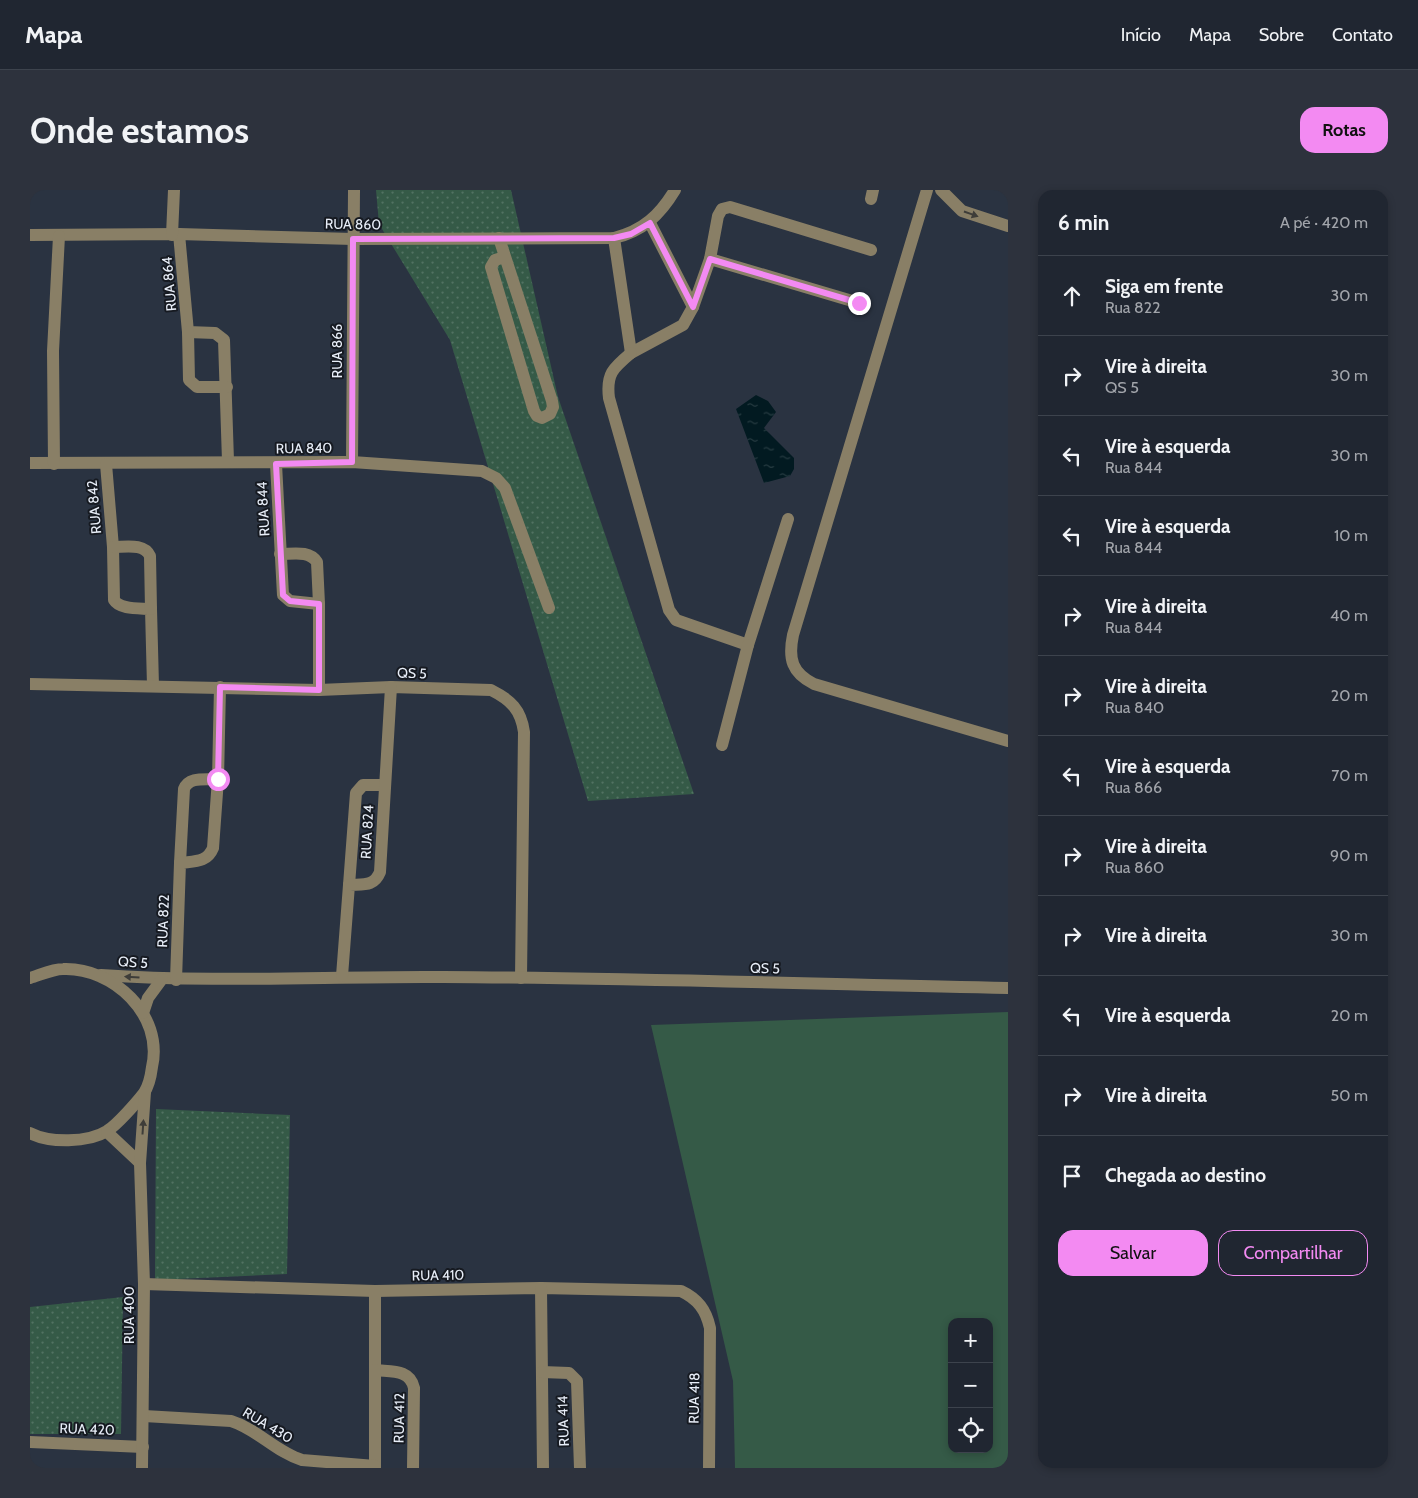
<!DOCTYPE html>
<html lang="pt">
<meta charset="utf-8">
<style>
body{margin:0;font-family:Cabin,sans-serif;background:#2d323d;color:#f1f3f6}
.controls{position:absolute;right:15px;bottom:15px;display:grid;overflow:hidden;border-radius:10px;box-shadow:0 2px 8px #0003}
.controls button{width:45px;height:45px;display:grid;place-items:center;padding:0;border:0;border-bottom:1px solid #3d434d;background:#202631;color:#f1f3f6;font:25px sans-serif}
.stop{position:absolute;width:15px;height:15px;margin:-11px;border:4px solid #f38af2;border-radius:50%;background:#fff}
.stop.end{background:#f38af2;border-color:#fff;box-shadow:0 1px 5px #0008}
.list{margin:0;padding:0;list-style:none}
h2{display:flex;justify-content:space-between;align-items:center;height:65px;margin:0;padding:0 20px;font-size:21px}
h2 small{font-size:16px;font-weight:400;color:#a2a5ab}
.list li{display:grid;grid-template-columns:32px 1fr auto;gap:15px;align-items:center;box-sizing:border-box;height:80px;padding:0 20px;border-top:1px solid #3d434d}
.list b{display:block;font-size:19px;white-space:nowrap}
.list p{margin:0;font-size:16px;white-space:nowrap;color:#a2a5ab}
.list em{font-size:16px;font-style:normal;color:#a2a5ab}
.actions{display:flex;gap:10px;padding:15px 20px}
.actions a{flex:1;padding:11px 0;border:1px solid #f38af2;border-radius:15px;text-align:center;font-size:18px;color:#f38af2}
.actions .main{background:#f38af2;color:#111}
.icon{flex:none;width:28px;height:28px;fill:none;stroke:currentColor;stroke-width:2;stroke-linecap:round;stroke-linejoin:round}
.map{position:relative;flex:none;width:978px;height:1278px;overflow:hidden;border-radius:15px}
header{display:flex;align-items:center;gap:30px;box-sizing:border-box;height:70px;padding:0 25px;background:#202631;border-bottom:1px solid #3d434d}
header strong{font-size:24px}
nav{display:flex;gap:28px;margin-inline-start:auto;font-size:18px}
.intro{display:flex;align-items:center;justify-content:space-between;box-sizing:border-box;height:120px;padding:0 30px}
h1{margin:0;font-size:35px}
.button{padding:12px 22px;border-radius:15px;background:#f38af2;color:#111;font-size:18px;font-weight:700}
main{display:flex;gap:30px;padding:0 30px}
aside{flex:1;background:#202631;border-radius:15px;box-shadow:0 2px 8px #0003}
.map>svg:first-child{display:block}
</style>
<header>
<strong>Mapa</strong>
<nav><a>Início</a><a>Mapa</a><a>Sobre</a><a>Contato</a></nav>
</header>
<div class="intro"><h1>Onde estamos</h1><a class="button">Rotas</a></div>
<main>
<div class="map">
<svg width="978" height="1278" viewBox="0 0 978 1278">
<defs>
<pattern id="park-dots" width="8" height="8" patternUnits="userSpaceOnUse" patternTransform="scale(1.25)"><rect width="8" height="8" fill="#355a47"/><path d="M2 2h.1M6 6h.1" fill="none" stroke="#527262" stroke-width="1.8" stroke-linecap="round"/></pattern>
<pattern id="water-ripples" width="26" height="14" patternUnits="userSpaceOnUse" patternTransform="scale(1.25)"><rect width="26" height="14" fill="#021a21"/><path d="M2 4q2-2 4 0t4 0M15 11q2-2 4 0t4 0" fill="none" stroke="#273c42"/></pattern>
</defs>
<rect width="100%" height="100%" fill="#2a3341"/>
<!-- green -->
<path fill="#355a47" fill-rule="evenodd" d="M978,822V1278H705L703,1191L621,835ZM922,1132H959V1259H922Z"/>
<!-- park -->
<g fill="url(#park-dots)">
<polygon points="346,0 481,0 528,207 664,604 558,611 420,150 349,34"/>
<polygon points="126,919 260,925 257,1084 125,1090"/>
<polygon points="93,1107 91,1244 0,1244 0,1117"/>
</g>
<!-- water -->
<polygon fill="url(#water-ripples)" points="726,205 738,211 746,222 734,238 764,268 764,279 760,286 734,293 706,219"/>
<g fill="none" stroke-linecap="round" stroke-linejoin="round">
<!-- minor -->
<g stroke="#897f66" stroke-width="12">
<path d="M897,0L763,445C758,469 762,483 784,494L978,551"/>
<polyline points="911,0 932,21 978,36"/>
<polyline points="841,9 843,0"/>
<polyline points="620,33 663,117"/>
<polyline points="149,44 158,142 185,143 194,150 198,271"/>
<path d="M0,45L149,44L323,49L584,48C613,41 630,25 645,0"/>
<polyline points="142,45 144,0"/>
<polyline points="469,48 522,211 523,217 520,224 512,228 507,226 504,221 461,77 465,70 475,67"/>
<polyline points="584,48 601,163 653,135 663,117 680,69 688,26 692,19 700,17 841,60"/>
<polyline points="680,69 829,113"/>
<polyline points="158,142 159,190 167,197 197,197"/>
<path d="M601,163C583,178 576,184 579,208L639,420L646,430L718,455L758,329"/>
<polyline points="322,272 324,0"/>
<polyline points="0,273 322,272 452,281 466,288 475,298 519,418"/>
<polyline points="24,274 23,161 29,46"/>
<path d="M76,274L83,357L84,410C90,420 110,418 121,419L123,496"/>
<polyline points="246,274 253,405 260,411 289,414 289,500"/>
<path d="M83,357C96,357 114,353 120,366L121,419"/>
<path d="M250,364C263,364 279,360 287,372L289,414"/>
<path d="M0,494L289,500L361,497L461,500C481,510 491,520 494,542L491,788"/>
<polyline points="692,555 718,455"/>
<path d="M150,673L154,599C159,586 176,590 188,589"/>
<polyline points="319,695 326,603 333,595 354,595"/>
<path d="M71,785C185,793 299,786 413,787C601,788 790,794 978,798"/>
<path d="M312,786L319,695C333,694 344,697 350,682L361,497"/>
<path d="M0,788C10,785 23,779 33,779C83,777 134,825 122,877C121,885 118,897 114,903C107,912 87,935 77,941C58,953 19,953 0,943"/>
<path d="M146,790L150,673C164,671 177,673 183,658L188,589L190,497"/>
<polyline points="113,823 118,808 132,789"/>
<polyline points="77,942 110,973"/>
<path d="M114,1094L345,1101L511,1098L651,1101C668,1109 676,1120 680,1138L679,1278"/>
<polyline points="511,1098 513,1278"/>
<path d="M345,1101V1180C361,1182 380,1179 384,1198L383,1278"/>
<polyline points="345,1180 345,1278"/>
<polyline points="512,1182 539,1183 547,1191 550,1278"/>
<path d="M114,1226L201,1231C227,1239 246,1262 272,1270L345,1276"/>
<polyline points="0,1252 113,1257"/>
<polyline points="112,1278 114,1094 110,973 115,902"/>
</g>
</g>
<!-- one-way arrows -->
<defs><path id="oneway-solid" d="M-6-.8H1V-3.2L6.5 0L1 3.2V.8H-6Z" transform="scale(1.25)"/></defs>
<g fill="#3e3d39">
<use href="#oneway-solid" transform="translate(941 24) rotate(19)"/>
<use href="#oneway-solid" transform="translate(102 787) rotate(-176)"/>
<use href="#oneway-solid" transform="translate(113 937) rotate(-86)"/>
</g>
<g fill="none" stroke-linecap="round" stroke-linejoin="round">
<!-- route -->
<polyline stroke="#f38af2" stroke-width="6" points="188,589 190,497 289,500 289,414 260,411 253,405 246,274 322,272 323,49 584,48 601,44 620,33 663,117 680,69 829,113"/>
</g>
<g text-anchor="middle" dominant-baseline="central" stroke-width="4" stroke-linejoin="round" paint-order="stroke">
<!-- street labels -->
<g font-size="14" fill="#e8eef8" stroke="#161a21">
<text transform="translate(323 34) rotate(1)">RUA 860</text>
<text transform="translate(139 94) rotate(-95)">RUA 864</text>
<text transform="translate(307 161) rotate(-90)">RUA 866</text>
<text transform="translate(274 258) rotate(-1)">RUA 840</text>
<text transform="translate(64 317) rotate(-95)">RUA 842</text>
<text transform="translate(233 319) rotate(-93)">RUA 844</text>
<text transform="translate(382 483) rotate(2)">QS 5</text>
<text transform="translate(337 642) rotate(-87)">RUA 824</text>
<text transform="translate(133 731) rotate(-88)">RUA 822</text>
<text transform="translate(103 772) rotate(4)">QS 5</text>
<text transform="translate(735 778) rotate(1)">QS 5</text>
<text transform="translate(408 1085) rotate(-1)">RUA 410</text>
<text transform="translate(99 1125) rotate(-90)">RUA 400</text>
<text transform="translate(664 1208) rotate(-89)">RUA 418</text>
<text transform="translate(369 1228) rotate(-89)">RUA 412</text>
<text transform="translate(533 1231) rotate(-92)">RUA 414</text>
<text transform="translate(238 1235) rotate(31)">RUA 430</text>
<text transform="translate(57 1239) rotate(2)">RUA 420</text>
</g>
</g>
</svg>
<div class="controls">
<button>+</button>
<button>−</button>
<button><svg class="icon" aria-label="locate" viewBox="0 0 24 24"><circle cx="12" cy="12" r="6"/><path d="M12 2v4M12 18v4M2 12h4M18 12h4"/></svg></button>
</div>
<div class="stop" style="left:188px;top:589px"></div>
<div class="stop end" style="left:829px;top:113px"></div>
</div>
<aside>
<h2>6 min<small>A pé · 420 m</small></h2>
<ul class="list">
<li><svg class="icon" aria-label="ahead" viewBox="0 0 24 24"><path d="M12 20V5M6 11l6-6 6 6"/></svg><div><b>Siga em frente</b><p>Rua 822</p></div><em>30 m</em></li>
<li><svg class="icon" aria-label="right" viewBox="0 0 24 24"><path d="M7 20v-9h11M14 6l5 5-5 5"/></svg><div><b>Vire à direita</b><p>QS 5</p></div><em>30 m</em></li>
<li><svg class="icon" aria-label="left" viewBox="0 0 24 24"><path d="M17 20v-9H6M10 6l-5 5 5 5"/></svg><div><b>Vire à esquerda</b><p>Rua 844</p></div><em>30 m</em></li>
<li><svg class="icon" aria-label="left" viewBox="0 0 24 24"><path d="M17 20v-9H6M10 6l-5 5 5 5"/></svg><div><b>Vire à esquerda</b><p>Rua 844</p></div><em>10 m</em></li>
<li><svg class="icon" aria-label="right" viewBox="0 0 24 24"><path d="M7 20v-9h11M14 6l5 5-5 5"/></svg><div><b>Vire à direita</b><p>Rua 844</p></div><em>40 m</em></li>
<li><svg class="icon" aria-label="right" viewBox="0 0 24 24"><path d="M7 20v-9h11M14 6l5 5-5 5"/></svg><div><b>Vire à direita</b><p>Rua 840</p></div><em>20 m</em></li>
<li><svg class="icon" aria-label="left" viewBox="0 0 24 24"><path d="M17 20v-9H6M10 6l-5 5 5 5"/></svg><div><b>Vire à esquerda</b><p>Rua 866</p></div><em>70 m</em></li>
<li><svg class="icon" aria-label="right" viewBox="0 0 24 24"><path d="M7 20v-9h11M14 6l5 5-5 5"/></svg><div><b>Vire à direita</b><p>Rua 860</p></div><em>90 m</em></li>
<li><svg class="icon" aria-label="right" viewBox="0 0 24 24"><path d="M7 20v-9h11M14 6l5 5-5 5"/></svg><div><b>Vire à direita</b></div><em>30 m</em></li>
<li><svg class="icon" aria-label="left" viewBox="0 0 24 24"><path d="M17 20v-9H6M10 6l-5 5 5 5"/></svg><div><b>Vire à esquerda</b></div><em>20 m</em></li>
<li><svg class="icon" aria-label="right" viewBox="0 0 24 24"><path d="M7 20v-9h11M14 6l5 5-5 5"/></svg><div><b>Vire à direita</b></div><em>50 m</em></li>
<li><svg class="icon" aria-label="arrive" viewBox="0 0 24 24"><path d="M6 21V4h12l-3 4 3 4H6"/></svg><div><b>Chegada ao destino</b></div></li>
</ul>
<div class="actions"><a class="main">Salvar</a><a>Compartilhar</a></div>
</aside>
</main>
